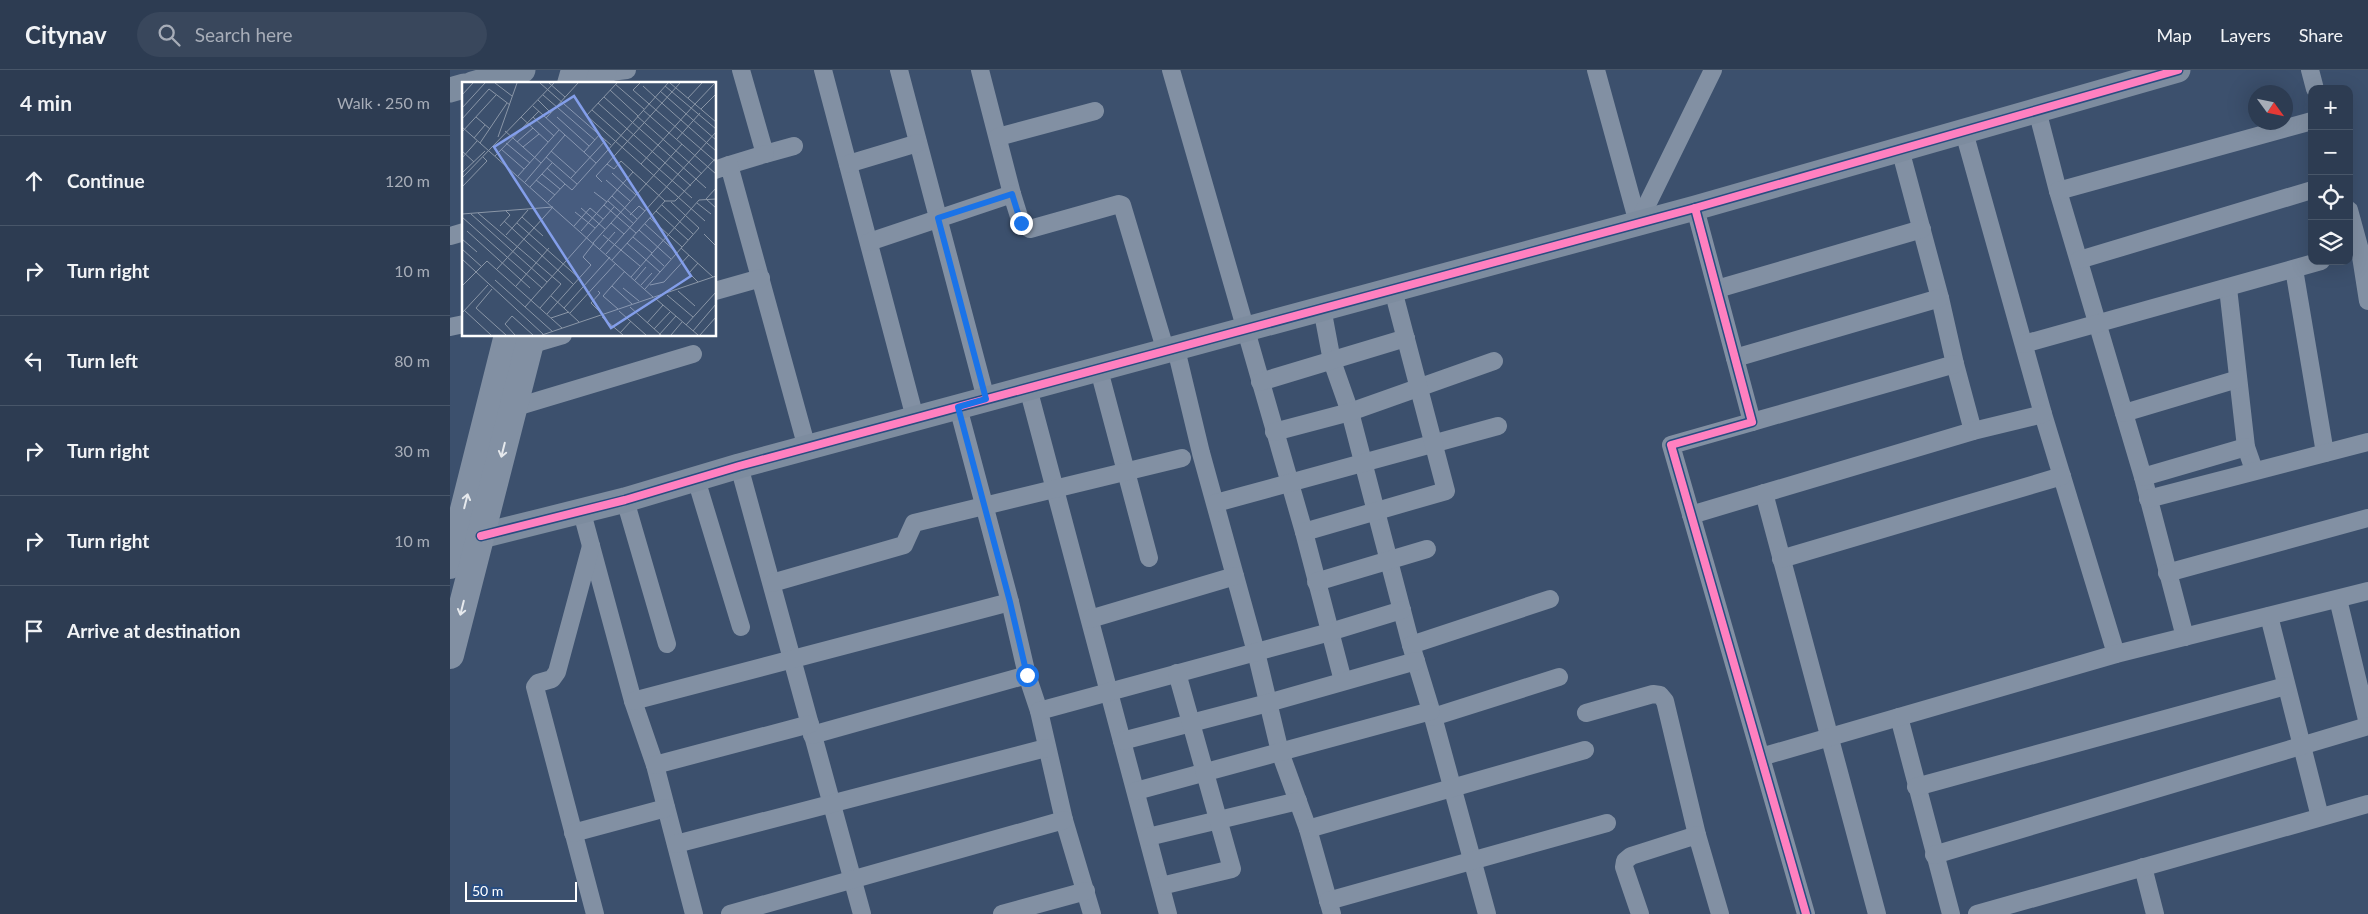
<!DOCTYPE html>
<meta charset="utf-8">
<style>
body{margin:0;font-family:Lato,sans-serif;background:#39475c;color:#f1f3f6}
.controls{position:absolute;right:15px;top:15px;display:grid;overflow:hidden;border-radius:10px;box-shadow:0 5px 20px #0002}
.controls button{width:45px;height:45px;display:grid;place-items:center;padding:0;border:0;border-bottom:1px solid #485669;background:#2d3c52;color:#f1f3f6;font:25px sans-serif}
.compass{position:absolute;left:1798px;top:15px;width:45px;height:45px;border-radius:50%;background:#2d3c52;box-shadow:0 5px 20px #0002;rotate:123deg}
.scale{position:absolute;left:15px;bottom:12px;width:112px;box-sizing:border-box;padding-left:5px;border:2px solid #fff;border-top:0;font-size:14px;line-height:18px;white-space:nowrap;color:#fff;-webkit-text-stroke:4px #284d81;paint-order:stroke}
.stop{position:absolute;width:15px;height:15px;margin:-11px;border:4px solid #1a73e8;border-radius:50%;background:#fff}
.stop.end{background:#1a73e8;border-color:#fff;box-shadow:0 1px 5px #0008}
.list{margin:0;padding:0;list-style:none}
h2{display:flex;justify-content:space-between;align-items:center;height:65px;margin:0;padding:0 20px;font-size:21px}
h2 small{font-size:16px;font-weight:400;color:#a7adb8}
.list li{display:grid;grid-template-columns:32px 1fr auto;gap:15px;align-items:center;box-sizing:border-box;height:90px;padding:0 20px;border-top:1px solid #485669}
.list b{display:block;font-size:19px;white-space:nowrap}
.list em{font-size:16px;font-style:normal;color:#a7adb8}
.icon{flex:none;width:28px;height:28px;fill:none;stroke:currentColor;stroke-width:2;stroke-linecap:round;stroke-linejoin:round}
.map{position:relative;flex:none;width:1918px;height:844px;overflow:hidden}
header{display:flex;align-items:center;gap:30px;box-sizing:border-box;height:70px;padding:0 25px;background:#2d3c52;border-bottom:1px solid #485669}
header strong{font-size:24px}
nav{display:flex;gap:28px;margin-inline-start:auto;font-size:18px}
.search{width:350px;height:45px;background:#39475c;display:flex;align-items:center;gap:12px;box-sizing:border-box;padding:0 18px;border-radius:28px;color:#a7adb8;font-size:19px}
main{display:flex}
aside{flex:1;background:#2d3c52}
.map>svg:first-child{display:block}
</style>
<header>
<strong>Citynav</strong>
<div class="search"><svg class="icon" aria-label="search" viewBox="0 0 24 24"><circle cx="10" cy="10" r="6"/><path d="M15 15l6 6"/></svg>Search here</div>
<nav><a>Map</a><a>Layers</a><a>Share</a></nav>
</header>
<main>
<aside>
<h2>4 min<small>Walk · 250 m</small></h2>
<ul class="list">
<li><svg class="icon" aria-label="ahead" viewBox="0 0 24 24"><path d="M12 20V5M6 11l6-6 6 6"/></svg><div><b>Continue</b></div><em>120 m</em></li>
<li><svg class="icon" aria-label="right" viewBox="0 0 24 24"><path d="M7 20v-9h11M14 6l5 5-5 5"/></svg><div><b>Turn right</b></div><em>10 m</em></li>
<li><svg class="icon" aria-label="left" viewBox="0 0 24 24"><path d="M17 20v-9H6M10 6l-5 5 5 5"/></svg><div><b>Turn left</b></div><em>80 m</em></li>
<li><svg class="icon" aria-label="right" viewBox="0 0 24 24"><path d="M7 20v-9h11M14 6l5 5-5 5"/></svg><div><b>Turn right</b></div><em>30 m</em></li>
<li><svg class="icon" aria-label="right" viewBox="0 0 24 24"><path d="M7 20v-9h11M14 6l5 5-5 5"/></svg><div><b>Turn right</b></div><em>10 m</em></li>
<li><svg class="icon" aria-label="arrive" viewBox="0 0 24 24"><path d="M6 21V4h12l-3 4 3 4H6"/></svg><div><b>Arrive at destination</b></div></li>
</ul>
</aside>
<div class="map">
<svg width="1918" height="844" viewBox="0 0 1918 844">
<rect width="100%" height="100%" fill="#3c506d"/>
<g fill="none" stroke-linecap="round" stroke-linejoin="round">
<!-- street -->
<g stroke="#8290a3" stroke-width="18">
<polyline points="291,0 315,84 344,76"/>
<polyline points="373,0 465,348"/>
<polyline points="449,0 536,329"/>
<polyline points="530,0 562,124 571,153 580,159 669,134 672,135 716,282"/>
<polyline points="721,0 854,462 893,611"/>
<polyline points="1146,0 1188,153"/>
<polyline points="1860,0 1865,19"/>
<polyline points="152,3 177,0"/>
<polyline points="1587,40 1608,121 1693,407 1735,567"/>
<polyline points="1514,62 1593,344 1666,584"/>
<polyline points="548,67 645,41"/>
<polyline points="1450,79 1490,228 1505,294 1523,361"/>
<polyline points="398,94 468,73"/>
<polyline points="279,95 315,84"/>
<polyline points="265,100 279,95 357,378"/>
<polyline points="1608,121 1862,51"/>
<polyline points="1245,138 1302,352 1221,375 1356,844"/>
<polyline points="1899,140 1910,180 1918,231"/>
<polyline points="1188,153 1263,0"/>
<polyline points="0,166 14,162"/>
<polyline points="419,172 562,124"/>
<polyline points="1629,190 1862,120"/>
<polyline points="1844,199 1875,383"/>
<polyline points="1778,218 1796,377 1804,400"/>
<polyline points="1267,219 1472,159"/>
<polyline points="265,221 311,208"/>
<polyline points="872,238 882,291 900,342 961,575 983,647 1037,844"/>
<polyline points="0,257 14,254"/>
<polyline points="1574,274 1871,191"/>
<polyline points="79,275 113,265"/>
<polyline points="726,279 751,383 806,582 830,682 858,759 882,844"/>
<polyline points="1285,288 1490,228"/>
<polyline points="649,300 699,488"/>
<polyline points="810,312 956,268"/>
<polyline points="578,318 718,844"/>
<polyline points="508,337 560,532 577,605 589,641 614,750 642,844"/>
<polyline points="63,338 243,284"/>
<polyline points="1674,343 1788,309"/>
<polyline points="1302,352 1505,294"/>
<polyline points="824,362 900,342 1044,291"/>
<polyline points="289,396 412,844"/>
<polyline points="1693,407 1796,377"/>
<polyline points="246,409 291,557"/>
<polyline points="1314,423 1427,844"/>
<polyline points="1698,429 1918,372"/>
<polyline points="175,430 217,574"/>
<polyline points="766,433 1048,356"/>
<polyline points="131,439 183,631 205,695 244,844"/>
<polyline points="1241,445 1523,361 1593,344"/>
<polyline points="854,462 996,421 943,220"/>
<polyline points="141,476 107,602 102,609 88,613 85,617 145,844"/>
<polyline points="1331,489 1612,406"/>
<polyline points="1717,503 1918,448"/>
<polyline points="866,512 977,479"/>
<polyline points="322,513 454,475 464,453 732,388"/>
<polyline points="1888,529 1918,654"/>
<polyline points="1819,546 1870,747"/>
<polyline points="640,549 785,506"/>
<polyline points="961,575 1100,529"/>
<polyline points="183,631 560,532"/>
<polyline points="589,641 880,562 952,540"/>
<polyline points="1136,643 1203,624 1210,625 1215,631 1247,765"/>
<polyline points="983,647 1109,607"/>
<polyline points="1449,647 1501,844"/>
<polyline points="362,665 577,605"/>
<polyline points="672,671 818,633 966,591"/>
<polyline points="1311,687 1666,584 1918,521"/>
<polyline points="205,695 360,654"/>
<polyline points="1466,717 1836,616"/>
<polyline points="686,721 981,641"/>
<polyline points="858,759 1135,680"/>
<polyline points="123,763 216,738"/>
<polyline points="698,767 848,731"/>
<polyline points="226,774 596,678"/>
<polyline points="1484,785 1918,656"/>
<polyline points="1693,797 1705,844"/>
<polyline points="711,816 782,799 727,603"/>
<polyline points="878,831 1157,753"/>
<polyline points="280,844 614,750"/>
<polyline points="552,844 636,821"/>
<polyline points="1190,844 1174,797 1175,791 1181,786 1247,765 1270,844"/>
<polyline points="1527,844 1918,734"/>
</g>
<!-- secondary -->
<g stroke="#7d8c9f" stroke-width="25">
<polyline points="22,14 73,0"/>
<polyline points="0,20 14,16"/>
<polyline points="31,466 175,430 289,396 1245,138 1728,0"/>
</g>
<!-- highway -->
<g stroke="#8290a3" stroke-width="28">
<polyline points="121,14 125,0"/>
<polyline points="149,14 153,0"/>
<polyline points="0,495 58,265"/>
<polyline points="0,585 82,265"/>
</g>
<defs>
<g id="cycleway">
<polyline points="1245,138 1302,352 1221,375 1356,844"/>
<polyline points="31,466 175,430 289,396 1245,138 1728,0"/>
</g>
</defs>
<!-- cycleway casing -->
<use href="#cycleway" stroke="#284d81" stroke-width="11"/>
<!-- cycleway -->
<use href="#cycleway" stroke="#ff80c0" stroke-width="8"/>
</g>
<!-- one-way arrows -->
<defs><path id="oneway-shaft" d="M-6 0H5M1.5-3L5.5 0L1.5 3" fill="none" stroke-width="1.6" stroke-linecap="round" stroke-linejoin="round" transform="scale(1.25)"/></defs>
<g stroke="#e6e9ed">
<use href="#oneway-shaft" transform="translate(53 380) rotate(104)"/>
<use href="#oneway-shaft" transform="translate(16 431) rotate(-76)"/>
<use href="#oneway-shaft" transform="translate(12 538) rotate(104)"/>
</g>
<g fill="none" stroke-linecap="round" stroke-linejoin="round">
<!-- route -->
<polyline stroke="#1a73e8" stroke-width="6" points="571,153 562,124 488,148 536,329 508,337 560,532 577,605"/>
</g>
<!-- overview -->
<g transform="translate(12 12)">
<rect width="254" height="254" fill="#3c506d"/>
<path fill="none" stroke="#8a96a7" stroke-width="1" d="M33,1L50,14M78,1L149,63M87,1L103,15M178,1L171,8L254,80M208,1L254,40M218,1L145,82L152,87L159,79L203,119H213L254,76M153,2L182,27M181,4L193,15M203,4L254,47M148,8L176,34M198,9L254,58M0,13L11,1M81,13L133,58M142,15L244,106M193,15L254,69M226,16L240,1M76,18L89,31M136,21L229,104M233,22L253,1M71,24L134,81M0,26L23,1M239,27L254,12M130,28L230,116M181,28L254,92M124,34L155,1M125,34L243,139M175,34L240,92M14,35L28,47M59,35L86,60M71,35L92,54M95,35L127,64M84,36L116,1M0,37L27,7L48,23M0,45L191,215M43,49L79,81M0,50L34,13M36,55L55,1M12,56L23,43M215,57L238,31M55,60L71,46M18,61L45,21M44,61L68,81M61,65L77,52M39,67L62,87M0,69L12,80M89,69L114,91M122,70L138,52M33,74L77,29M84,75L115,102M0,76L15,59M179,82L233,22M85,86L103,102M0,91L23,69M150,91L174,113M80,92L98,107M56,94L97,48M0,96L92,1M109,96L144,58M74,98L93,113M144,98L168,119M63,100L103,53M140,100L134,94L145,82M0,105L25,79L21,75M68,105L90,81M132,110L145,120M150,114L175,137M146,119L172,142M86,120L103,102L110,108L206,1M235,121L249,132M142,123L174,151M200,123L231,152M119,126L143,147M254,126L244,117L254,106M194,129L226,158M113,130L133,146M16,131L99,202L78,226M0,132L91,125M9,132L85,200M168,133L177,124L183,129M0,135L80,206M60,135L81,154M188,136L220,165M42,139L111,202M55,141L117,196M149,141L162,152M183,142L215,171M38,144L48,133L44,129M112,144L128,126L141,137M177,148L209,177M5,149L68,206M119,149L171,90M242,152L254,164M44,153L66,128M141,153L178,184M171,155L190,171M0,157L15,170M131,161L220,62M165,161L198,190M219,166L251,195M0,167L20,185M138,167L153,150M144,172L254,50M189,172L202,184M0,177L81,252M150,178L203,119M35,187L91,125M169,195L237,118L254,117M33,198L91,250M173,198L184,185M236,200L227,191L236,181M179,203L190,191M188,203L202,200L227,173M0,204L25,179L100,246M54,204L87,166M150,204L170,222M161,206L177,219M30,207L14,226L44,253M183,207L237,146L209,120M136,209L138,211L129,221L140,232M216,209L233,224M205,213L231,235M89,214L117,240M194,217L236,253M63,225L152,125M168,225L199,253M102,226L148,175M156,227L141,214L163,189M2,228L29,253M157,229L184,253M0,231L26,203M108,231L154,181M85,232L129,183L121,175L132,161M140,235L161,253M89,236L107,230M185,241L201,223M224,243L254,210M192,247L208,230M231,249L254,222M158,251L169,239M53,253L43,242L50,234L71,253M80,253L254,194M197,253L214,234M209,253L220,240M238,253L254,235"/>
<path fill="#839eea" fill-opacity="0.15" stroke="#839eea" stroke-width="2.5" d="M112,14L229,194L149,246L32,65Z"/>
<rect width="254" height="254" fill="none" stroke="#fff" stroke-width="2.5"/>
</g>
</svg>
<div class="controls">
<button>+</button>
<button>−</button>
<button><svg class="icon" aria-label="locate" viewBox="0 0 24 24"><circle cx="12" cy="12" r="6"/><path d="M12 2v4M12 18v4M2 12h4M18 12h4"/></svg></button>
<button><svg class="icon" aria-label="layers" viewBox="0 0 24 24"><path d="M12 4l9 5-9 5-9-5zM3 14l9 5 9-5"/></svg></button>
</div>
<svg class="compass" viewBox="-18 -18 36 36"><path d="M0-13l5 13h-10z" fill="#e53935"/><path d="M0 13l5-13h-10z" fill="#a7adb8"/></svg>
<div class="scale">50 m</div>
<div class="stop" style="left:577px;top:605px"></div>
<div class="stop end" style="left:571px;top:153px"></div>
</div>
</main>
